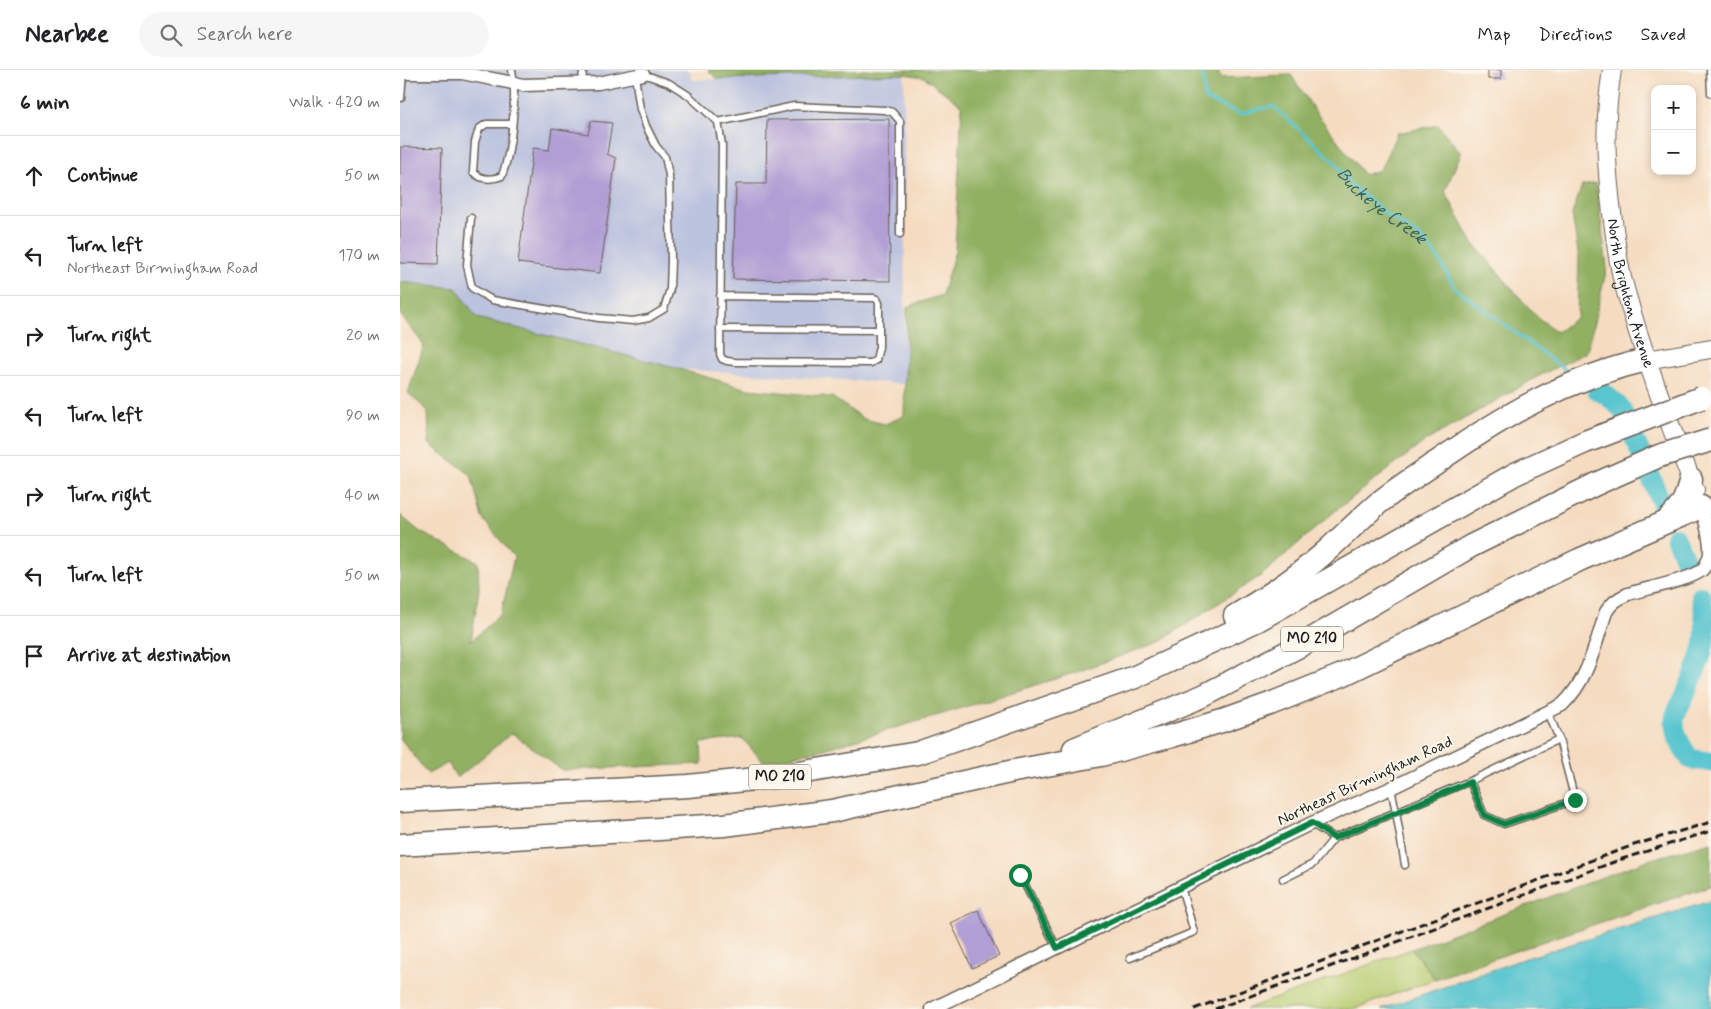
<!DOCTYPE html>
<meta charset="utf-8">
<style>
body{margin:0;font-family:Mynerve,sans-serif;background:#f6f6f6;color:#202124}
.controls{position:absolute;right:15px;top:15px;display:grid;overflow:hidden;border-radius:10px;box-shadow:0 2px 8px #0003}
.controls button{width:45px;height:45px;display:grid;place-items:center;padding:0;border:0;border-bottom:1px solid #e0e0e0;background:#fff;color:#202124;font:25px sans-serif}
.stop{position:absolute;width:15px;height:15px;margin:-11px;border:4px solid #0b8043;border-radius:50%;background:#fff}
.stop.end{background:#0b8043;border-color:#fff;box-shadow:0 1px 5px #0008}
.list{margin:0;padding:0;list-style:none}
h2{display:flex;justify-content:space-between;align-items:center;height:65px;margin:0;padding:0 20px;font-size:21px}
h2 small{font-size:16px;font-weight:400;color:#757577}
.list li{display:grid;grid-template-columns:32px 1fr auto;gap:15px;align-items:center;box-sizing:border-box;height:80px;padding:0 20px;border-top:1px solid #e0e0e0}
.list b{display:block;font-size:19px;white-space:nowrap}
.list p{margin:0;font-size:16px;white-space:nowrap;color:#757577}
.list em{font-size:16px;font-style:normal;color:#757577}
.icon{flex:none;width:28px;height:28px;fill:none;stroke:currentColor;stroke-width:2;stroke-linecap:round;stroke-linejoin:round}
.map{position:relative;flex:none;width:1311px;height:939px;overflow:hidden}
header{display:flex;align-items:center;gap:30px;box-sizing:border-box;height:70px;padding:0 25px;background:#fff;border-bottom:1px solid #e0e0e0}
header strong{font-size:24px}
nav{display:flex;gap:28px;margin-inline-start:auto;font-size:18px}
.search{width:350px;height:45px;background:#f6f6f6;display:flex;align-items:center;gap:12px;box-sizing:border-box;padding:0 18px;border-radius:28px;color:#757577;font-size:19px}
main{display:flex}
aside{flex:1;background:#fff}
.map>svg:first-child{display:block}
</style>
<header>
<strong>Nearbee</strong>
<div class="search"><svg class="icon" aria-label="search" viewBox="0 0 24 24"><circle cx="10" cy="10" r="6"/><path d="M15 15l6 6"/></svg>Search here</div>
<nav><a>Map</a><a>Directions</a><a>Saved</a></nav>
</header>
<main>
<aside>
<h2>6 min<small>Walk · 420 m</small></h2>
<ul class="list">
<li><svg class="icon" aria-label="ahead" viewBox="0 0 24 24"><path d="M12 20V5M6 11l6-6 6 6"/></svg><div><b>Continue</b></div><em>50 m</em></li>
<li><svg class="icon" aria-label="left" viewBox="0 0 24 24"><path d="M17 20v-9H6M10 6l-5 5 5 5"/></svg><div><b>Turn left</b><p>Northeast Birmingham Road</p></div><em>170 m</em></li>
<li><svg class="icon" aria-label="right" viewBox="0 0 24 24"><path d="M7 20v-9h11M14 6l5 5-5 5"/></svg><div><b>Turn right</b></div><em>20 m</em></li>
<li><svg class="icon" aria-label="left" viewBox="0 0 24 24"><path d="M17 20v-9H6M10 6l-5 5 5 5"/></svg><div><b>Turn left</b></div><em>90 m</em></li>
<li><svg class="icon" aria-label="right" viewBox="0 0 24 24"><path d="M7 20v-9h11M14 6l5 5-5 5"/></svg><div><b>Turn right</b></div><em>40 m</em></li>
<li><svg class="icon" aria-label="left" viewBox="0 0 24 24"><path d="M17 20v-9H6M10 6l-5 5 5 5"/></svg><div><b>Turn left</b></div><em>50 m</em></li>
<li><svg class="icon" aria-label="arrive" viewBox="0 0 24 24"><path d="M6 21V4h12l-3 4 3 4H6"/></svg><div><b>Arrive at destination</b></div></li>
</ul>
</aside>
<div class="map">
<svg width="1311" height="939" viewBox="0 0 1311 939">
<rect width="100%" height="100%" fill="#fbf7ec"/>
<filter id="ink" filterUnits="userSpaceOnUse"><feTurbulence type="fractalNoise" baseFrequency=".02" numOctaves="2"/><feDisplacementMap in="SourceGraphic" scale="10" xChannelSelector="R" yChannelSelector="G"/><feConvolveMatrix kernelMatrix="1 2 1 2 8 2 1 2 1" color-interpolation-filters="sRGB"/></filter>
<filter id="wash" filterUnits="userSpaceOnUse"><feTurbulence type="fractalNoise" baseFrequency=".0096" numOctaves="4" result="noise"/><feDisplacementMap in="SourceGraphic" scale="20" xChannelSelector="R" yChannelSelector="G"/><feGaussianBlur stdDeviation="1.12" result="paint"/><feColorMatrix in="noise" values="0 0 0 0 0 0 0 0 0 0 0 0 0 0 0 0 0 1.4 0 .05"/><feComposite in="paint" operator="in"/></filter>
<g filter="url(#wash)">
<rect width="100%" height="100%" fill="#f5dcc1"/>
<!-- industrial -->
<polygon fill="#bcc3de" points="0,0 290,0 291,10 504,4 505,314 279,299 77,248 56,218 0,213"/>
<!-- green -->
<polygon fill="#b7cc70" stroke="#6a7446" points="1012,879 1035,909 954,939 846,939"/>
<!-- forest -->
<g fill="#91b062" stroke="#56663f">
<polygon points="308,0 817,0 821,8 891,5 915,41 964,105 980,100 997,63 1038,55 1061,83 1045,121 1072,172 1136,246 1157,262 1177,247 1179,189 1172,144 1182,116 1196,113 1207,198 1187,282 1137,307 1024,372 934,442 862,505 759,572 674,603 549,642 421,680 363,692 342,668 301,673 302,694 162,700 112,663 57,708 48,693 28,704 0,668 0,445 19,461 78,492 79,519 71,571 101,544 114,487 82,448 71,405 29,374 28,341 8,323 24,275 0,244 0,212 56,218 77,248 279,299 348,319 432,327 464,349 485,354 504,346 507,237 542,225 555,181 562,36 524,7 504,4 317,9"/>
<polygon points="1311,772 1311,816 1150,869 1035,909 1012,879 1245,791"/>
</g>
<!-- water -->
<polygon fill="#58c5cf" stroke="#3a7076" points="1311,831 1311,939 982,939 1120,890"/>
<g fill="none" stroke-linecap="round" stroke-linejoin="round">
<!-- stream -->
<path stroke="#58c5cf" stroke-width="3" id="s1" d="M799,0L803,5L805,29L840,44L873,36L934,91L950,114L986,144L1018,165L1037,186L1055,218L1167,301"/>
<!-- river -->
<g stroke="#58c5cf" stroke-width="20">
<polyline points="1197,320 1206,325 1222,339 1264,439"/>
<polyline points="1275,467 1285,490"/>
<path d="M1301,526C1311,570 1302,587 1285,625C1282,632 1277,639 1275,646C1272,662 1282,677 1290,689L1311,692"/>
</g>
</g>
<g id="blocks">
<!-- building -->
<g fill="#b09fd4">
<rect x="1088" y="0" width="13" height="9"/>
<polygon points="489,49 490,211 333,209 336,114 366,114 367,50"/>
<polygon points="191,51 212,53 207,84 216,88 200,203 118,193 133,78 149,80 152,58 188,64"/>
<polygon points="0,77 42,78 38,194 0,193"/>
<polygon points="578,840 599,886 572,898 551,853"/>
</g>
</g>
</g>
<g filter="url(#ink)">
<use href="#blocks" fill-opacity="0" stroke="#685f56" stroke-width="1"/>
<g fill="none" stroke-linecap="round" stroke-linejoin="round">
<defs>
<g id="service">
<polyline points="1310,0 1311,23"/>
<polyline points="244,2 243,4 269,13 288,25 318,52 394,36 485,40 492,42 500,51 500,164"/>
<polyline points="182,14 183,0"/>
<polyline points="0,28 1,28 3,3"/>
<polyline points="318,52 322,75 320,284 322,289 327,291 335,292 471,293 476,290 479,277 479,233 477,229 474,228 320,226"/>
<path d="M112,54H86L79,59L75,72L73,102C81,110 92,110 102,106C112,79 117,28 112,0"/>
<polyline points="71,148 67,195 72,218 92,230 199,248 233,251 249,248 264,239 270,219 271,190 269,105 265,87 256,76 246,56 240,39 235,6"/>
<polyline points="320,259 479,260"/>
<polyline points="1070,711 1084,745 1104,754 1175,730 1159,669"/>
<polyline points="912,754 934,768 996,742 991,718"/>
<polyline points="1005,795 996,742 1070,711 1159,669 1148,642"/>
<polyline points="620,805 657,878"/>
<polyline points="883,809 913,794 934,768"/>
<polyline points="730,888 794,862 781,817"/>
</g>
<g id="minor">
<polyline points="0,3 62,3 123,15 198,13 243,4"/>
<path d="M532,939L912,753L991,718L1162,635C1188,611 1195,575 1206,542C1211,533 1218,528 1228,524C1244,519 1291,510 1302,500C1306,496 1310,487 1310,482C1311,467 1305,451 1301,437"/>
</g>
<g id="secondary">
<path id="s2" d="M1212,0C1203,55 1206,96 1213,151C1216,172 1218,195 1224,215C1243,285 1269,352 1295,420"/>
<polyline points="1246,290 1311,279"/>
</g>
<g id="motorway">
<path d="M1269,449C1283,436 1286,428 1291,409"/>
<path d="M835,546C864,529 897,507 922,485C940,469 957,452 975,436C994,420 1016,406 1037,392C1103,346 1167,308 1246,290"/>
<polyline points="674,679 803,626 905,573 1071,476 1198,413"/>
<polyline points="0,731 288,716 375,707 518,683 735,607 858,550 1115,404 1185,372"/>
<polyline points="0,775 324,755 432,741 614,701 701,685 772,666 822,651 870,634 942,605 1179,490 1301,437"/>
</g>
</defs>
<!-- service casing -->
<use href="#service" stroke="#685f56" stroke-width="9"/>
<!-- minor casing -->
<use href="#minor" stroke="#685f56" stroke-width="15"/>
<!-- secondary casing -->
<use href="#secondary" stroke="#685f56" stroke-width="20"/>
<!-- motorway casing -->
<use href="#motorway" stroke="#685f56" stroke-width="25"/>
<!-- service -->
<use href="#service" stroke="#fff" stroke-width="6"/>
<!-- minor -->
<use href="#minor" stroke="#fff" stroke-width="12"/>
<!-- secondary -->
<use href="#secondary" stroke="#fff" stroke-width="18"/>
<!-- motorway -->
<use href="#motorway" stroke="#fff" stroke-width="22"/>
<!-- rail -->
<g stroke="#1c1c1c" stroke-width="3" stroke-dasharray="8 4" stroke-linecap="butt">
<polyline points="794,939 1179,795 1234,775 1311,752"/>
<polyline points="815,939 1222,789 1311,761"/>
</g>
<defs>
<g id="motorway-bridge">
<polyline points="1185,372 1301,328"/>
<polyline points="1198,413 1259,386 1311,370"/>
</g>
</defs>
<!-- motorway-bridge casing -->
<use href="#motorway-bridge" stroke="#685f56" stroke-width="25" stroke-linecap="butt"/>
<!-- motorway-bridge -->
<use href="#motorway-bridge" stroke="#fff" stroke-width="22"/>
</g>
</g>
<g fill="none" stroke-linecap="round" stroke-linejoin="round" filter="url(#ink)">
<!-- route -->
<polyline stroke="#0b8043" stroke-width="6" points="620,805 657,878 912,753 934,768 1070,712 1084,745 1104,754 1175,730"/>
</g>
<g text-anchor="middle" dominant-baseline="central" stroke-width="4" stroke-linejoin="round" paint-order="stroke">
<!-- shield labels -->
<g fill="#fbf7ec" stroke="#5f5e5a" stroke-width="1">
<rect x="881" y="556.5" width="62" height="25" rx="4"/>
<rect x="349" y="694.5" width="62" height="25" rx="4"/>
</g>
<g font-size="15" font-weight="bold" fill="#1c1c1c">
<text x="912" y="569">MO 210</text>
<text x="380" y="707">MO 210</text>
</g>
<!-- street labels -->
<g font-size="16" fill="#1c1c1c" stroke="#fbf7ec">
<text stroke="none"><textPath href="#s2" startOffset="226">North Brighton Avenue</textPath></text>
<text transform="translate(965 711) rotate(-25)">Northeast Birmingham Road</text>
</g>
<!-- water labels -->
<g font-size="18" font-style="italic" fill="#346064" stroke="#fbf7ec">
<text stroke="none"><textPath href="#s1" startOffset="251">Buckeye Creek</textPath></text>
</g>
</g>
</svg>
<div class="controls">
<button>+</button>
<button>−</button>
</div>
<div class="stop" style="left:620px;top:805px"></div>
<div class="stop end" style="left:1175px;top:730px"></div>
</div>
</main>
